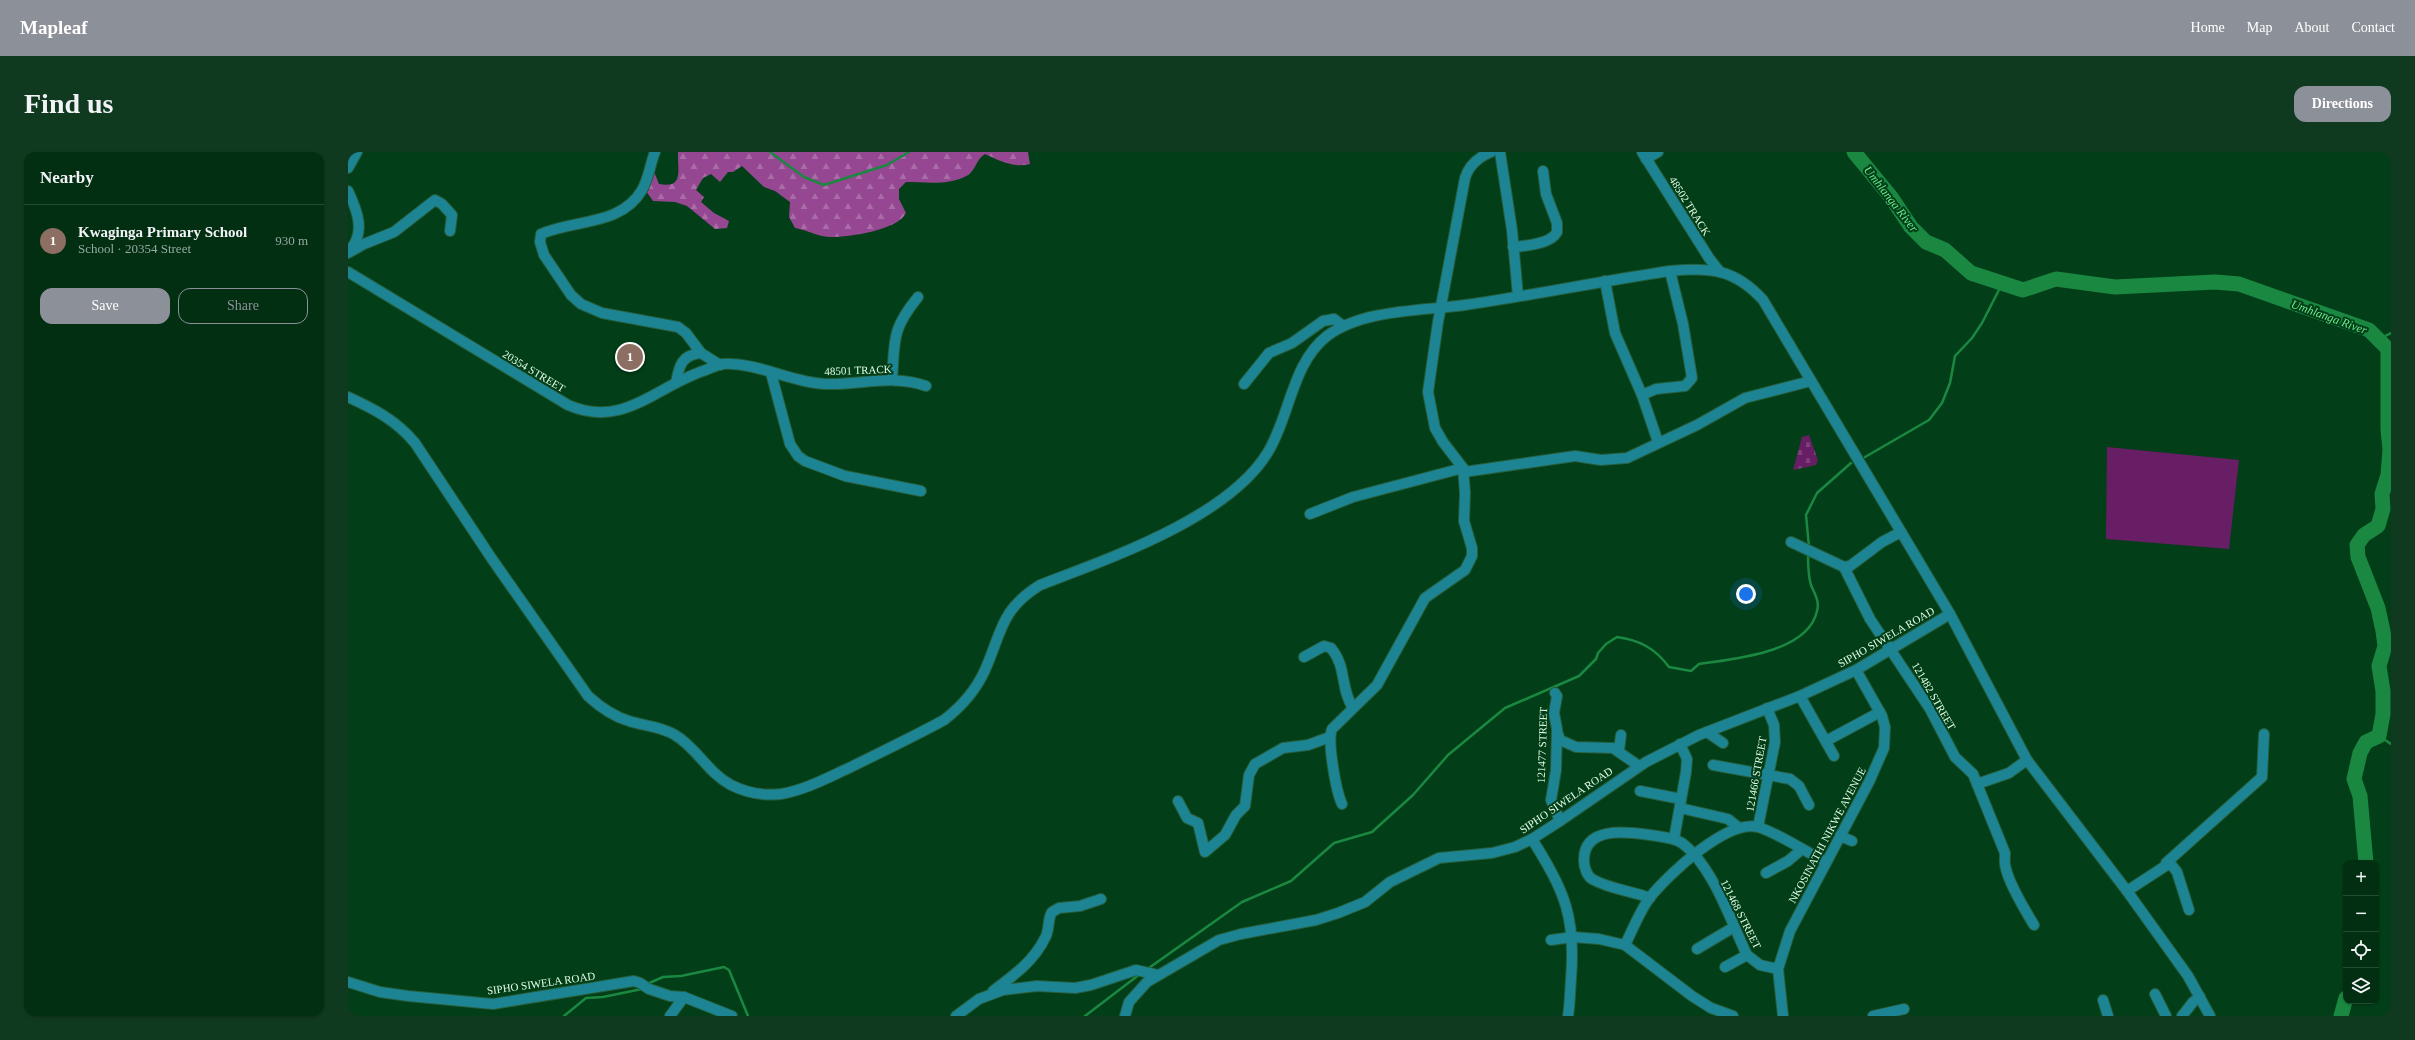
<!DOCTYPE html>
<meta charset="utf-8">
<style>
body{margin:0;font-family:Georgia,serif;background:#103a20;color:#f1f3f6}
.controls{position:absolute;right:12px;bottom:12px;display:grid;overflow:hidden;border-radius:8px;box-shadow:0 1px 3px #0004}
.controls button{width:36px;height:36px;display:grid;place-items:center;padding:0;border:0;border-bottom:1px solid #234a32;background:#022e12;color:#f1f3f6;font:20px sans-serif}
.you{position:absolute;left:1398px;top:442px;width:14px;height:14px;margin:-10px;border:3px solid #fff;border-radius:50%;background:#1a73e8;box-shadow:0 0 0 6px #1a73e833}
.badge{display:grid;place-items:center;width:26px;height:26px;border-radius:50%;background:#8c9099;color:#fff;font-size:13px;font-weight:700}
.pin{position:absolute;translate:-50% -50%;border:2px solid #fff;box-shadow:0 1px 4px #0006}
.list{margin:0;padding:0;list-style:none}
h2{display:flex;justify-content:space-between;align-items:center;height:52px;margin:0;padding:0 16px;font-size:17px}
h2 small{font-size:13px;font-weight:400;color:#96a89f}
.list li{display:grid;grid-template-columns:26px 1fr auto;gap:12px;align-items:center;box-sizing:border-box;height:72px;padding:0 16px;border-top:1px solid #234a32}
.list b{display:block;font-size:15px;white-space:nowrap}
.list p{margin:0;font-size:13px;white-space:nowrap;color:#96a89f}
.list em{font-size:13px;font-style:normal;color:#96a89f}
.actions{display:flex;gap:8px;padding:12px 16px}
.actions a{flex:1;padding:9px 0;border:1px solid #8c9099;border-radius:12px;text-align:center;font-size:14px;color:#8c9099}
.actions .main{background:#8c9099;color:#fff}
.icon{flex:none;width:22px;height:22px;fill:none;stroke:currentColor;stroke-width:2;stroke-linecap:round;stroke-linejoin:round}
.map{position:relative;flex:none;width:2043px;height:864px;overflow:hidden;border-radius:12px}
header{display:flex;align-items:center;gap:24px;box-sizing:border-box;height:56px;padding:0 20px;background:#8c9099;color:#fff}
header strong{font-size:19px}
nav{display:flex;gap:22px;margin-inline-start:auto;font-size:14px}
.intro{display:flex;align-items:center;justify-content:space-between;box-sizing:border-box;height:96px;padding:0 24px}
h1{margin:0;font-size:28px}
.button{padding:10px 18px;border-radius:12px;background:#8c9099;color:#fff;font-size:14px;font-weight:700}
main{display:flex;gap:24px;padding:0 24px}
aside{flex:1;background:#022e12;border-radius:12px;box-shadow:0 1px 3px #0004}
.map>svg:first-child{display:block}
</style>
<header>
<strong>Mapleaf</strong>
<nav><a>Home</a><a>Map</a><a>About</a><a>Contact</a></nav>
</header>
<div class="intro"><h1>Find us</h1><a class="button">Directions</a></div>
<main>
<aside>
<h2>Nearby<small></small></h2>
<ul class="list">
<li><span class="badge" style="background:#8d6e63">1</span><div><b>Kwaginga Primary School</b><p>School · 20354 Street</p></div><em>930 m</em></li>
</ul>
<div class="actions"><a class="main">Save</a><a>Share</a></div>
</aside>
<div class="map">
<svg width="2043" height="864" viewBox="0 0 2043 864">
<defs>
<pattern id="forest-firs" width="22" height="20" patternUnits="userSpaceOnUse"><rect width="22" height="20" fill="#964791"/><path d="M5 1l3.5 6h-7zM16 11l3.5 6h-7z" fill="#a96ca6"/></pattern>
<pattern id="cemetery-stones" width="16" height="16" patternUnits="userSpaceOnUse"><rect width="16" height="16" fill="#681e64"/><path d="M2 7V4a2 2 0 0 1 4 0v3zM10 15v-3a2 2 0 0 1 4 0v3z" fill="#7d407a"/></pattern>
</defs>
<rect width="100%" height="100%" fill="#023e18"/>
<!-- forest -->
<path fill="url(#forest-firs)" d="M330,0H680L682,12C665,16 652,9 637,2C628,7 628,18 620,23C601,34 578,30 558,30L551,37V47L558,61C550,78 502,85 483,85C471,85 459,78 447,76L441,65L442,50L427,39L416,35L394,14L385,20H380L372,30L363,22L355,26L348,38L356,45L353,50L366,61L381,69L379,76L367,77L339,54L327,50L305,49L298,39L305,17L311,32C337,37 329,17 330,0Z"/>
<!-- cemetery -->
<polygon fill="url(#cemetery-stones)" points="1461,283 1470,308 1468,313 1445,318 1454,285"/>
<!-- pitch -->
<polygon fill="#681e64" points="1759,295 1891,308 1881,397 1758,387"/>
<g fill="none" stroke-linecap="round" stroke-linejoin="round">
<!-- stream -->
<g stroke="#1b8842" stroke-width="2.5">
<polyline points="422,0 456,25 476,33 539,13 561,0"/>
<polyline points="2031,187 2043,181"/>
<polyline points="2041,206 2043,209"/>
<polyline points="1517,305 1581,268 1594,251 1602,231 1607,204 1624,186 1634,171 1654,132"/>
<polyline points="1461,395 1458,363 1469,341 1503,311"/>
<polyline points="2031,584 2043,592"/>
<path d="M798,818L894,750L943,729L986,691L1024,680L1065,643L1100,603L1157,556L1231,524L1248,507L1250,501L1258,492L1269,485C1291,488 1307,496 1321,515L1343,519L1351,512C1385,507 1460,501 1469,459C1472,449 1466,441 1463,433C1460,423 1460,413 1460,403"/>
<polyline points="299,832 315,825 333,824 376,815 381,818 400,864"/>
<polyline points="216,864 238,846 255,845 294,837"/>
<polyline points="737,864 792,822"/>
</g>
<!-- river -->
<g stroke="#1b8842" stroke-width="15">
<polyline points="1506,0 1543,45 1563,75 1578,90 1597,98 1623,121 1675,138 1708,127 1767,135 1867,130 1891,132 2021,178 2040,197 2040,277 2042,298 2040,323 2034,342 2035,357 2030,374 2016,383 2009,393 2010,405 2030,456 2035,479 2037,494 2031,514 2035,539 2035,562 2031,584 2018,590 2012,601 2006,627 2012,644 2018,711"/>
<polyline points="1993,864 1998,846"/>
</g>
<defs>
<g id="minor">
<path d="M307,0C302,12 301,26 294,38C273,74 227,67 193,82L192,90L196,103L223,143L233,152L254,161L330,175L338,181L353,201L372,213"/>
<polyline points="1152,0 1164,78 1170,144"/>
<polyline points="1294,0 1361,106 1372,120"/>
<polyline points="1298,7 1310,0"/>
<polyline points="0,16 9,0"/>
<path d="M0,39C9,58 18,80 2,98"/>
<path d="M1165,95C1177,94 1203,92 1209,80V71L1198,42L1195,19"/>
<polyline points="0,101 16,92 46,80 87,48 94,52 104,63 102,79"/>
<path d="M0,120L220,253C275,277 307,235 355,219C361,217 368,213 375,212C410,210 444,231 479,232C512,233 546,222 578,234"/>
<polyline points="1257,129 1267,181 1294,243 1310,290"/>
<polyline points="423,221 442,292 450,304 457,309 497,324 573,339"/>
<path d="M544,228C547,188 543,178 570,145"/>
<path d="M328,231C331,213 334,203 353,201"/>
<polyline points="896,232 921,201 944,191 975,169 986,167 995,174"/>
<polyline points="1294,243 1308,237 1337,234 1344,226 1335,172 1322,119"/>
<path d="M0,245C26,257 48,268 67,291L144,407L240,544C252,555 264,564 281,569C296,574 312,574 327,583C349,596 360,621 383,633C399,641 416,644 433,642C457,638 479,626 501,616C533,600 565,585 596,568C613,555 628,538 637,518C654,480 652,458 692,433C762,406 880,366 920,300C942,264 944,211 979,184C1015,157 1074,159 1117,153C1186,143 1254,129 1322,119C1362,115 1387,117 1415,148L1602,462L1679,608L1779,739L1840,824L1862,864"/>
<polyline points="1116,320 1227,304 1253,308 1279,306 1349,273 1397,246 1463,229"/>
<polyline points="962,362 1005,345 1115,316"/>
<polyline points="1443,390 1496,415 1502,414 1534,390 1553,380"/>
<path d="M1496,415L1522,467L1582,557L1607,605L1625,622L1657,701C1657,707 1656,712 1658,717C1662,734 1677,758 1686,773"/>
<path d="M956,505L976,494L983,496C999,515 992,536 1005,556"/>
<polyline points="1207,541 1209,544 1206,561 1209,577 1208,618 1203,648 1212,669"/>
<polyline points="1452,544 1486,604"/>
<polyline points="1209,579 1212,588 1228,595 1265,596 1291,614"/>
<polyline points="1359,580 1375,591"/>
<polyline points="1478,589 1532,560"/>
<polyline points="1271,598 1273,583"/>
<polyline points="1365,613 1442,627 1451,634 1461,653"/>
<polyline points="1629,632 1661,621 1679,608"/>
<polyline points="1292,639 1333,647"/>
<polyline points="830,649 839,666 850,671 857,700 877,683 888,663 897,654 901,623 907,612 935,596 960,593 982,585"/>
<path d="M994,652C988,639 979,589 984,577L1029,533L1077,446L1117,418L1124,404V396L1116,369L1117,341L1115,316L1095,290L1087,276L1080,240L1090,170L1117,26C1121,13 1131,5 1143,0"/>
<polyline points="1332,656 1380,667 1391,676"/>
<polyline points="1410,675 1427,590 1426,573 1419,556"/>
<polyline points="1492,684 1504,689"/>
<path d="M1184,687C1217,740 1228,765 1223,827C1222,839 1222,852 1220,864"/>
<polyline points="1326,687 1338,620 1339,607 1332,592"/>
<polyline points="1818,711 1914,625 1916,582"/>
<polyline points="1418,721 1440,709 1453,698"/>
<polyline points="1779,739 1822,711 1829,720 1841,758"/>
<path d="M1302,746C1284,739 1261,737 1244,727C1239,724 1236,715 1236,709C1235,673 1280,680 1302,683C1313,685 1325,685 1334,691C1365,714 1383,770 1399,803L1412,813L1430,817"/>
<polyline points="1203,788 1225,785 1251,787 1277,793 1344,844 1363,856 1385,864"/>
<path d="M1277,793C1285,777 1292,758 1303,744C1321,722 1379,667 1410,675C1428,680 1460,701 1478,710"/>
<polyline points="1349,797 1386,775"/>
<polyline points="1377,815 1399,803"/>
<polyline points="0,830 32,840 60,844 145,852 286,829 292,831 301,837 322,844 336,845 384,864"/>
<path d="M645,839C665,824 686,809 697,786C702,778 699,768 704,760L711,756L732,754L753,747"/>
<polyline points="1807,842 1818,864"/>
<polyline points="1755,848 1760,864"/>
<polyline points="322,864 336,845"/>
<polyline points="608,864 631,847 655,838 689,834 727,836 743,833 788,818 810,823"/>
<polyline points="777,864 781,850 799,830 871,788 893,782 968,768 990,761 1017,750 1042,730 1091,706 1144,701 1167,695 1184,687 1212,669 1298,610 1351,583 1452,544 1508,518 1602,462"/>
<polyline points="1435,864 1430,817 1442,779 1521,630 1536,596 1537,575 1534,564 1508,518"/>
<polyline points="1525,864 1556,857"/>
<polyline points="1834,864 1845,850 1852,845"/>
</g>
</defs>
<!-- minor casing -->
<use href="#minor" stroke="#265d39" stroke-width="12"/>
<!-- minor -->
<use href="#minor" stroke="#1c8493" stroke-width="10"/>
</g>
<g text-anchor="middle" dominant-baseline="central" stroke-width="4" stroke-linejoin="round" paint-order="stroke">
<!-- street labels -->
<g font-size="11" fill="#e1fde6" stroke="#023e18">
<text transform="translate(1342 54) rotate(58)">48502 TRACK</text>
<text transform="translate(510 218) rotate(-2)">48501 TRACK</text>
<text transform="translate(186 219) rotate(31)">20354 STREET</text>
<text transform="translate(1538 485) rotate(-30)">SIPHO SIWELA ROAD</text>
<text transform="translate(1586 544) rotate(60)">121482 STREET</text>
<text transform="translate(1194 593) rotate(-88)">121477 STREET</text>
<text transform="translate(1408 622) rotate(-80)">121466 STREET</text>
<text transform="translate(1218 648) rotate(-34)">SIPHO SIWELA ROAD</text>
<text transform="translate(1479 683) rotate(-62)">NKOSINATHI NIKWE AVENUE</text>
<text transform="translate(1393 762) rotate(63)">121468 STREET</text>
<text transform="translate(193 831) rotate(-8)">SIPHO SIWELA ROAD</text>
</g>
<!-- water labels -->
<g font-size="12" font-style="italic" fill="#6bea8d" stroke="#023e18">
<text transform="translate(1543 47) rotate(52)">Umhlanga River</text>
<text transform="translate(1981 165) rotate(20)">Umhlanga River</text>
</g>
</g>
</svg>
<div class="controls">
<button>+</button>
<button>−</button>
<button><svg class="icon" aria-label="locate" viewBox="0 0 24 24"><circle cx="12" cy="12" r="6"/><path d="M12 2v4M12 18v4M2 12h4M18 12h4"/></svg></button>
<button><svg class="icon" aria-label="layers" viewBox="0 0 24 24"><path d="M12 4l9 5-9 5-9-5zM3 14l9 5 9-5"/></svg></button>
</div>
<div class="you"></div>
<div class="pin badge" style="left:282px;top:205px;background:#8d6e63">1</div>
</div>
</main>
